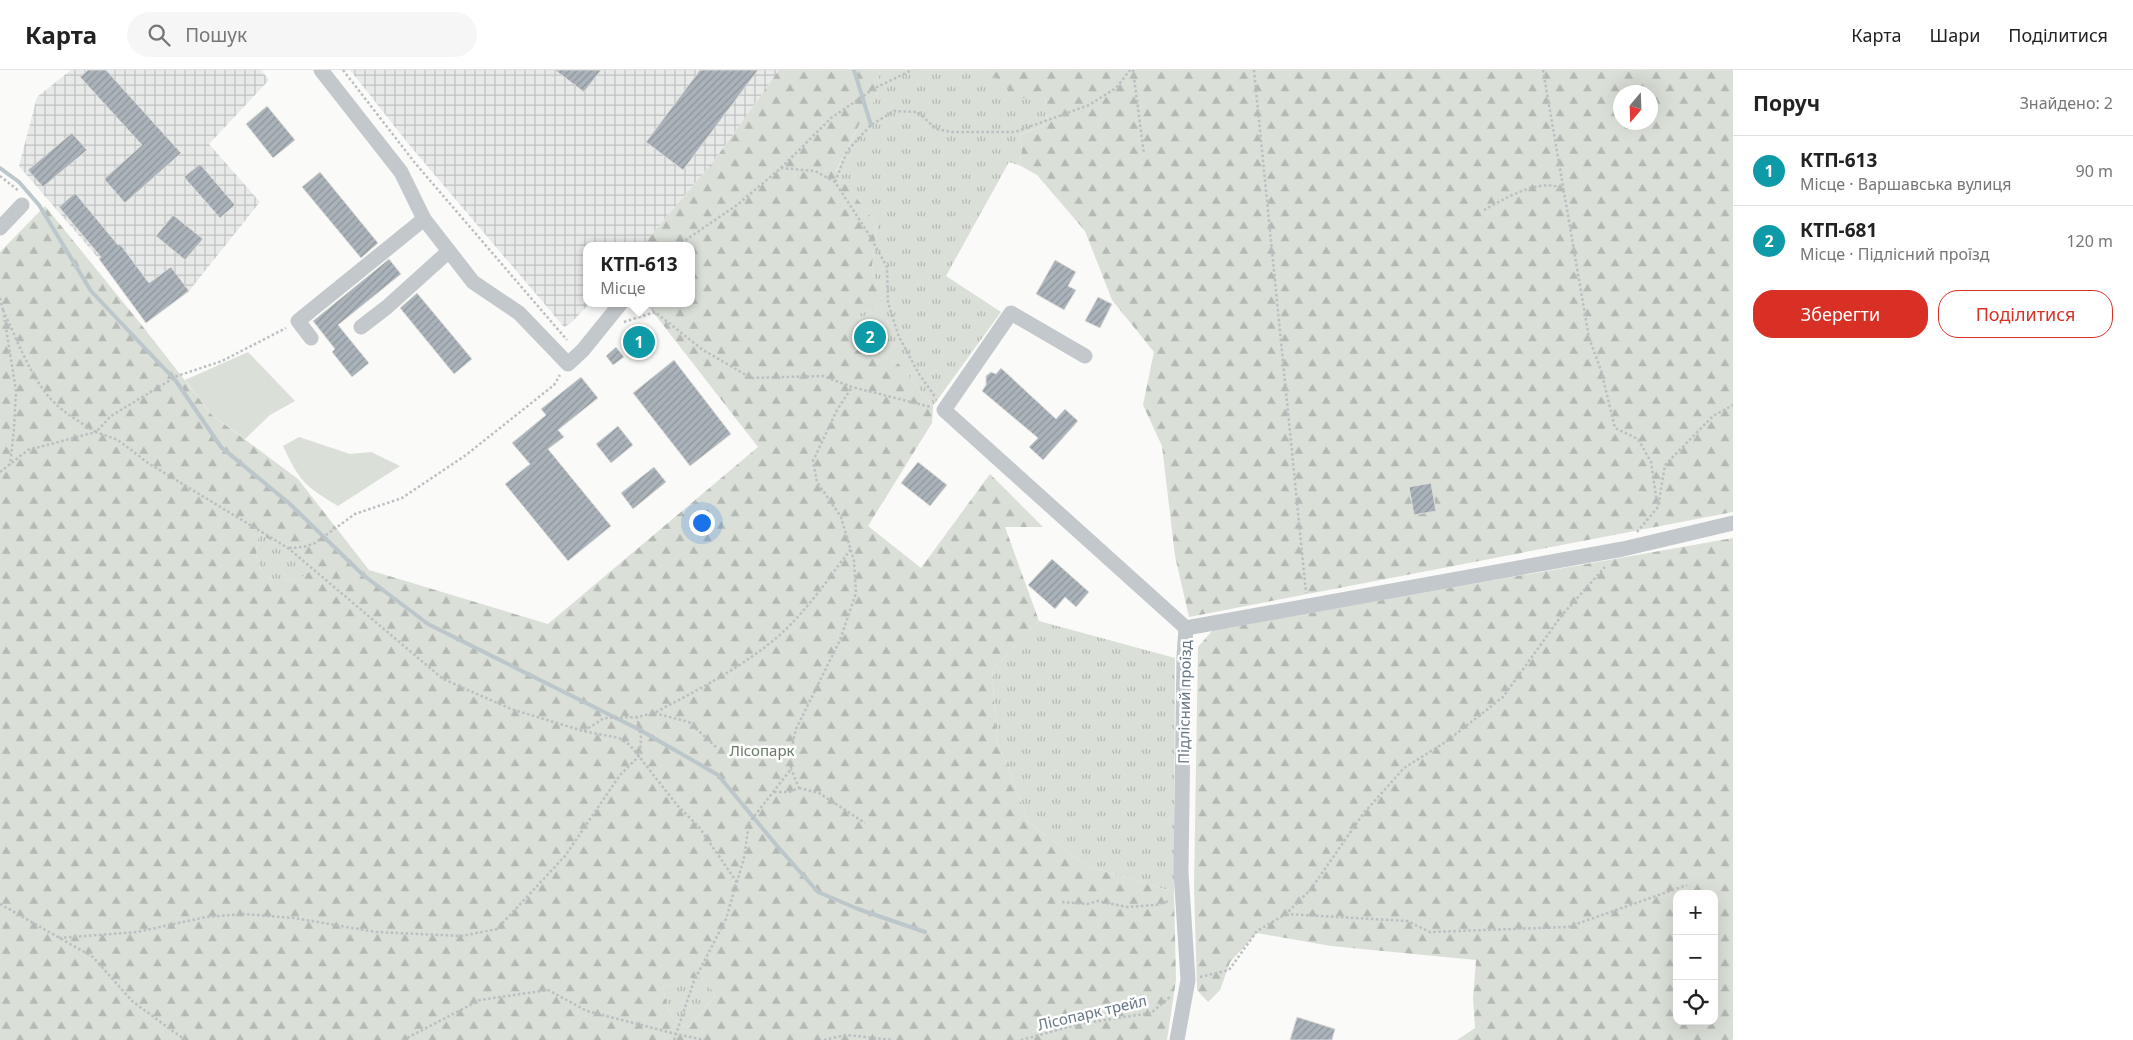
<!DOCTYPE html>
<html lang="uk">
<meta charset="utf-8">
<style>
body{margin:0;font-family:"Noto Sans",sans-serif;background:#f6f6f6;color:#222}
.controls{position:absolute;right:15px;bottom:15px;display:grid;overflow:hidden;border-radius:10px;box-shadow:0 5px 20px #0002}
.controls button{width:45px;height:45px;display:grid;place-items:center;padding:0;border:0;border-bottom:1px solid #e0e0e0;background:#fff;color:#222;font:25px sans-serif}
.compass{position:absolute;left:1613px;top:15px;width:45px;height:45px;border-radius:50%;background:#fff;box-shadow:0 5px 20px #0002;rotate:199deg}
.you{position:absolute;left:701px;top:452px;width:18px;height:18px;margin:-12px;border:4px solid #fff;border-radius:50%;background:#1a73e8;box-shadow:0 0 0 8px #1a73e833}
.badge{display:grid;place-items:center;width:32px;height:32px;border-radius:50%;background:#d93025;color:#fff;font-size:16px;font-weight:700}
.pin{position:absolute;translate:-50% -50%;border:2px solid #fff;box-shadow:0 1px 5px #0006}
.popup{position:absolute;left:583px;top:172px;width:112px;height:65px;box-sizing:border-box;display:grid;place-content:center;border-radius:10px;background:#fff;filter:drop-shadow(0 1px 4px #0005);font-size:16px;white-space:nowrap;color:#767676}
.popup b{font-size:19px;color:#222}
.popup::after{content:'';position:absolute;left:50%;top:100%;margin-left:-10px;border:10px solid transparent;border-top-color:#fff}
.list{margin:0;padding:0;list-style:none}
h2{display:flex;justify-content:space-between;align-items:center;height:65px;margin:0;padding:0 20px;font-size:21px}
h2 small{font-size:16px;font-weight:400;color:#767676}
.list li{display:grid;grid-template-columns:32px 1fr auto;gap:15px;align-items:center;box-sizing:border-box;height:70px;padding:0 20px;border-top:1px solid #e0e0e0}
.list b{display:block;font-size:19px;white-space:nowrap}
.list p{margin:0;font-size:16px;white-space:nowrap;color:#767676}
.list em{font-size:16px;font-style:normal;color:#767676}
.actions{display:flex;gap:10px;padding:15px 20px}
.actions a{flex:1;padding:11px 0;border:1px solid #d93025;border-radius:20px;text-align:center;font-size:18px;color:#d93025}
.actions .main{background:#d93025;color:#fff}
.icon{flex:none;width:28px;height:28px;fill:none;stroke:currentColor;stroke-width:2;stroke-linecap:round;stroke-linejoin:round}
.map{position:relative;flex:none;width:1733px;height:970px;overflow:hidden}
header{display:flex;align-items:center;gap:30px;box-sizing:border-box;height:70px;padding:0 25px;background:#fff;border-bottom:1px solid #e0e0e0}
header strong{font-size:24px}
nav{display:flex;gap:28px;margin-inline-start:auto;font-size:18px}
.search{width:350px;height:45px;background:#f6f6f6;display:flex;align-items:center;gap:12px;box-sizing:border-box;padding:0 18px;border-radius:28px;color:#767676;font-size:19px}
main{display:flex}
aside{flex:1;background:#fff}
.map>svg:first-child{display:block}
</style>
<header>
<strong>Карта</strong>
<div class="search"><svg class="icon" aria-label="search" viewBox="0 0 24 24"><circle cx="10" cy="10" r="6"/><path d="M15 15l6 6"/></svg>Пошук</div>
<nav><a>Карта</a><a>Шари</a><a>Поділитися</a></nav>
</header>
<main>
<div class="map">
<svg width="1733" height="970" viewBox="0 0 1733 970">
<defs>
<pattern id="industrial-grid" width="8" height="8" patternUnits="userSpaceOnUse" patternTransform="scale(1.25)"><rect width="8" height="8" fill="#e8e9e9"/><path d="M0 4h8M4 0v8" fill="none" stroke="#c0c1c2"/></pattern>
<pattern id="grass-tufts" width="24" height="20" patternUnits="userSpaceOnUse" patternTransform="scale(1.25)"><rect width="24" height="20" fill="#dadfd7"/><path d="M3 7l-1-3M5 7V3M7 7l1-3M15 17l-1-3M17 17v-4M19 17l1-3" fill="none" stroke="#b4b9b4"/></pattern>
<pattern id="forest-firs" width="22" height="20" patternUnits="userSpaceOnUse" patternTransform="scale(1.25)"><rect width="22" height="20" fill="#dadfd7"/><path d="M5 1l3.5 6h-7zM16 11l3.5 6h-7z" fill="#b4b9b4"/></pattern>
<pattern id="building-hatch" width="6" height="6" patternUnits="userSpaceOnUse" patternTransform="scale(1.25)"><rect width="6" height="6" fill="#aab3b9"/><path d="M-1 1l2-2M0 6l6-6M5 7l2-2" fill="none" stroke="#8e969c"/></pattern>
</defs>
<rect width="100%" height="100%" fill="#fafaf8"/>
<!-- industrial -->
<g fill="url(#industrial-grid)">
<polygon points="71,0 261,0 269,10 209,74 260,132 189,221 146,253 99,189 19,96 37,27"/>
<polygon points="350,0 779,0 716,88 642,176 586,176 586,233 590,233 571,253 564,257 411,77"/>
</g>
<!-- grass -->
<g fill="url(#grass-tufts)">
<polygon points="880,0 988,0 989,5 1045,26 1047,54 1020,65 1022,80 1019,95 1009,92 946,206 1001,242 933,336 899,294 856,273 860,243 881,237 872,196 877,155 836,102 861,51 876,28"/>
<path d="M259,464L276,473L299,476L310,501L297,511C290,509 284,510 277,510C255,508 254,480 259,464Z"/>
<polygon points="1039,551 1175,588 1174,822 1087,796 1028,752 1008,696 997,673 992,600"/>
<polygon points="705,907 715,926 690,956 685,957 671,946 662,918 685,908"/>
</g>
<!-- forest -->
<g fill="url(#forest-firs)" fill-rule="evenodd">
<path d="M779,0H880L876,28L861,51L836,101L877,155L872,196L882,237L860,243L856,273L899,294L933,336L932,353L868,456L921,498L990,404L1043,457H1005L1039,551L992,600L997,673L1008,696L1028,752L1087,796L1174,822L1176,910L1167,970H0V182L45,136L140,253L212,345L298,409L369,500L548,554L758,377L646,233H692V176H642L716,88ZM259,464L276,473L299,476L310,501L297,511C290,509 284,510 277,510C255,508 254,480 259,464ZM686,908H705L715,926L690,956L685,957L671,946L662,918Z"/>
<path d="M988,0H1733V442L1189,547L1175,486L1162,376L1143,335L1154,282L1112,230L1085,161L1037,105L1019,95L1022,80L1020,65L1047,54L1045,26L1012,29L1006,12L989,5ZM1620,22H1650V52H1620Z"/>
<path d="M1733,468V970H1457L1475,958L1473,928L1476,890L1331,876L1257,863L1230,892L1220,920L1208,932L1197,920L1194,817L1198,577L1213,560ZM1677,824H1714V951H1677Z"/>
</g>
<!-- garden -->
<g fill="#dadfd7">
<polygon points="248,282 295,331 270,345 245,369 212,345 185,310"/>
<path d="M299,367L350,384L371,382L400,396L338,436C305,416 300,412 283,376Z"/>
</g>
<g fill="none" stroke-linecap="round" stroke-linejoin="round">
<!-- stream -->
<g stroke="#bbc7cb" stroke-width="4">
<polyline points="854,0 871,55"/>
<polyline points="0,98 19,112 39,135 91,221 176,311 221,377 290,434 363,505 428,554 640,660 718,705 778,777 818,822 858,839 925,862"/>
</g>
</g>
<!-- building -->
<g fill="url(#building-hatch)" stroke="#dcdcda">
<polygon points="88,0 106,0 181,83 125,133 104,109 142,75 80,7"/>
<polygon points="555,0 601,0 584,22"/>
<polygon points="700,0 758,0 683,100 646,72"/>
<polygon points="267,36 295,70 273,88 246,54"/>
<polygon points="72,63 87,80 43,117 28,100"/>
<polygon points="200,94 235,135 220,148 184,107"/>
<polygon points="320,102 378,173 361,188 302,117"/>
<polygon points="75,123 118,175 120,174 149,213 171,197 189,221 146,253 99,189 101,187 59,137"/>
<polygon points="173,145 203,169 185,190 156,166"/>
<polygon points="389,189 401,204 338,255 369,293 352,307 332,282 335,279 313,251"/>
<polygon points="1055,190 1076,202 1068,216 1076,220 1064,240 1036,224"/>
<polygon points="417,223 472,289 454,304 400,238"/>
<polygon points="1098,227 1112,234 1100,258 1085,251"/>
<polygon points="616,277 624,287 613,295 606,286"/>
<polygon points="674,290 731,364 690,396 633,323"/>
<polygon points="1001,298 1056,349 1065,339 1078,351 1043,390 1029,377 1038,368 982,321 986,315 986,306 991,302 996,304"/>
<polygon points="581,307 598,328 558,360 564,367 548,379 611,456 568,491 505,414 530,394 512,373 546,345 541,339"/>
<polygon points="618,356 633,375 611,393 596,374"/>
<polygon points="918,392 947,415 930,436 901,413"/>
<polygon points="654,397 666,412 633,439 621,423"/>
<polygon points="1431,413 1436,441 1414,445 1409,417"/>
<polygon points="1052,489 1089,522 1076,537 1065,527 1055,539 1028,515"/>
<polygon points="1297,947 1335,959 1332,970 1290,970"/>
</g>
<g fill="none" stroke-linecap="round" stroke-linejoin="round">
<!-- path -->
<g stroke="#bbbfc2" stroke-width="2.5" stroke-dasharray="2.5 2.5" stroke-linecap="butt">
<polyline points="343,0 415,93 567,270"/>
<polyline points="1133,0 1144,84"/>
<polyline points="1254,0 1306,523"/>
<polyline points="1543,0 1564,122"/>
<polyline points="781,98 831,48 875,18 912,0"/>
<polyline points="0,106 19,121"/>
<polyline points="835,112 847,81 871,55 894,41 918,42 936,59 952,62 1015,62 1089,35 1116,18 1130,0"/>
<path d="M1484,140C1502,130 1532,112 1554,116C1558,116 1561,120 1564,122L1589,268L1601,300L1615,358L1638,369L1651,392L1657,433"/>
<polyline points="677,176 737,135 781,98 815,101 835,112 868,163 887,197 888,233 899,267 919,304 936,328"/>
<polyline points="0,228 3,240"/>
<path d="M3,240C17,269 29,304 50,328C63,343 80,352 96,362L111,346L177,306L222,291L286,258"/>
<polyline points="4,245 16,321 14,359 10,395"/>
<polyline points="624,252 655,242 703,280 751,308 823,306 852,317 931,337"/>
<polyline points="0,402 28,380 96,362 118,370 148,393 288,478 443,609 511,639 583,661 619,668 630,675 677,735 699,757 738,814"/>
<polyline points="1637,462 1658,437 1665,395 1713,346 1733,335"/>
<polyline points="289,478 303,477 315,473 355,444 402,428 466,385 554,315 560,305"/>
<polyline points="584,661 604,648 637,647 654,643"/>
<path d="M716,677L689,652L654,643C696,621 737,600 774,570C805,544 827,510 851,479"/>
<polyline points="799,718 819,723 865,753"/>
<polyline points="774,722 789,722 799,718 791,699"/>
<polyline points="1062,832 1087,834 1098,831 1127,837 1156,835 1169,831"/>
<polyline points="0,834 93,887 132,931 185,970"/>
<polyline points="1286,844 1407,851 1430,862 1568,857 1687,815"/>
<polyline points="59,868 137,862 206,847 244,844 294,848 376,862 462,866 497,859 565,786 620,705 640,685 641,667 637,647"/>
<polyline points="1200,907 1229,900 1257,861 1286,844 1311,819 1363,744 1404,698 1447,671 1503,627 1562,545 1605,497"/>
<polyline points="403,970 480,930 548,920 587,941 676,964 705,970"/>
<polyline points="674,970 694,911 726,849 744,788 749,753 791,699 791,680 796,659 840,570 856,523 854,491 841,447 817,412 813,391 837,340 852,317"/>
<polyline points="824,970 846,965 893,970"/>
<polyline points="1021,970 1079,954 1151,943 1171,926"/>
</g>
<!-- minor -->
<g stroke="#c3c8cc" stroke-width="15">
<polyline points="321,0 401,102 424,149 473,212 519,243 568,294 583,280 621,233"/>
<polyline points="0,158 22,135"/>
<polyline points="361,257 387,237 448,182"/>
<polyline points="311,268 298,251 424,149"/>
<polyline points="1085,286 1011,243 944,340 1186,558"/>
<polyline points="1186,558 1623,479 1733,453"/>
<polyline points="1177,970 1188,910 1181,802 1184,586 1186,558"/>
</g>
</g>
<g text-anchor="middle" dominant-baseline="central" stroke-width="5" stroke-linejoin="round" paint-order="stroke">
<!-- street labels -->
<g font-size="15" fill="#657683" stroke="#fff">
<text transform="translate(1184 632) rotate(-89)">Підлісний проїзд</text>
<text transform="translate(1092 942) rotate(-13)">Лісопарк трейл</text>
</g>
<!-- park labels -->
<g font-size="15" fill="#687a64" stroke="#fff">
<text x="762" y="680">Лісопарк</text>
</g>
</g>
</svg>
<div class="controls">
<button>+</button>
<button>−</button>
<button><svg class="icon" aria-label="locate" viewBox="0 0 24 24"><circle cx="12" cy="12" r="6"/><path d="M12 2v4M12 18v4M2 12h4M18 12h4"/></svg></button>
</div>
<svg class="compass" viewBox="-18 -18 36 36"><path d="M0-13l5 13h-10z" fill="#e53935"/><path d="M0 13l5-13h-10z" fill="#767676"/></svg>
<div class="you"></div>
<div class="pin badge" style="left:639px;top:272px;background:#0f9aa8">1</div>
<div class="popup"><b>КТП-613</b>Місце</div>
<div class="pin badge" style="left:870px;top:267px;background:#0f9aa8">2</div>
</div>
<aside>
<h2>Поруч<small>Знайдено: 2</small></h2>
<ul class="list">
<li><span class="badge" style="background:#0f9aa8">1</span><div><b>КТП-613</b><p>Місце · Варшавська вулиця</p></div><em>90 m</em></li>
<li><span class="badge" style="background:#0f9aa8">2</span><div><b>КТП-681</b><p>Місце · Підлісний проїзд</p></div><em>120 m</em></li>
</ul>
<div class="actions"><a class="main">Зберегти</a><a>Поділитися</a></div>
</aside>
</main>
